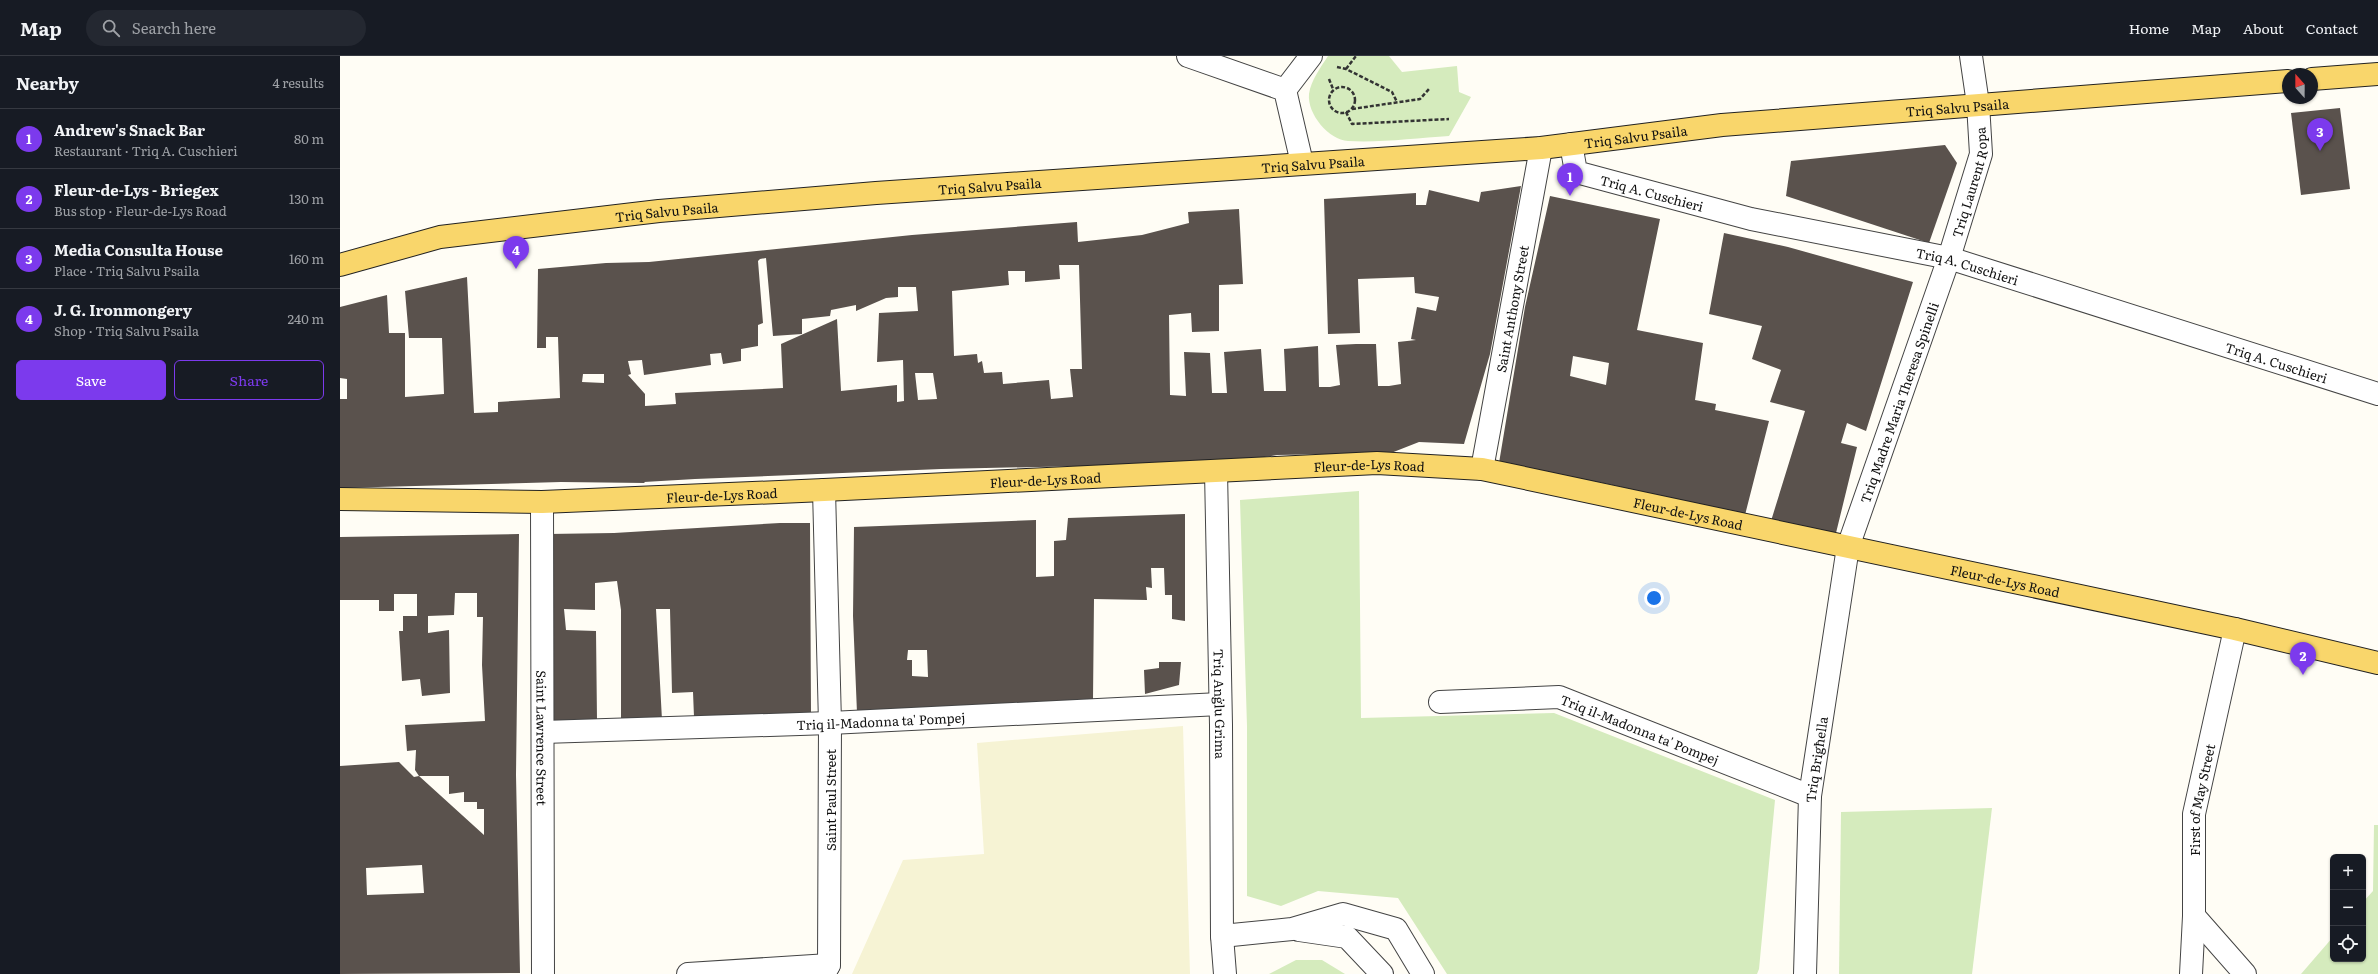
<!DOCTYPE html>
<meta charset="utf-8">
<style>
body{margin:0;font-family:Literata,serif;background:#242831;color:#f1f3f6}
.controls{position:absolute;right:12px;bottom:12px;display:grid;overflow:hidden;border-radius:6px;box-shadow:0 1px 3px #0004}
.controls button{width:36px;height:36px;display:grid;place-items:center;padding:0;border:0;border-bottom:1px solid #363941;background:#171b24;color:#f1f3f6;font:20px sans-serif}
.compass{position:absolute;left:1942px;top:12px;width:36px;height:36px;border-radius:50%;background:#171b24;box-shadow:0 1px 3px #0004;rotate:339deg}
.you{position:absolute;left:1314px;top:542px;width:14px;height:14px;margin:-10px;border:3px solid #fff;border-radius:50%;background:#1a73e8;box-shadow:0 0 0 6px #1a73e833}
.badge{display:grid;place-items:center;width:26px;height:26px;border-radius:50%;background:#7c3aed;color:#fff;font-size:13px;font-weight:700}
.pin{position:absolute;translate:-50% -33px;filter:drop-shadow(0 1px 2px #0008)}
.pin::after{content:'';position:absolute;top:21px;width:14px;height:12px;background:inherit;clip-path:polygon(0 0,100% 0,50% 100%)}
.list{margin:0;padding:0;list-style:none}
h2{display:flex;justify-content:space-between;align-items:center;height:52px;margin:0;padding:0 16px;font-size:17px}
h2 small{font-size:13px;font-weight:400;color:#9ea1a6}
.list li{display:grid;grid-template-columns:26px 1fr auto;gap:12px;align-items:center;box-sizing:border-box;height:60px;padding:0 16px;border-top:1px solid #363941}
.list b{display:block;font-size:15px;white-space:nowrap}
.list p{margin:0;font-size:13px;white-space:nowrap;color:#9ea1a6}
.list em{font-size:13px;font-style:normal;color:#9ea1a6}
.actions{display:flex;gap:8px;padding:12px 16px}
.actions a{flex:1;padding:9px 0;border:1px solid #7c3aed;border-radius:6px;text-align:center;font-size:14px;color:#7c3aed}
.actions .main{background:#7c3aed;color:#fff}
.icon{flex:none;width:22px;height:22px;fill:none;stroke:currentColor;stroke-width:2;stroke-linecap:round;stroke-linejoin:round}
.map{position:relative;flex:none;width:2038px;height:918px;overflow:hidden}
header{display:flex;align-items:center;gap:24px;box-sizing:border-box;height:56px;padding:0 20px;background:#171b24;border-bottom:1px solid #363941}
header strong{font-size:19px}
nav{display:flex;gap:22px;margin-inline-start:auto;font-size:14px}
.search{width:280px;height:36px;background:#242831;display:flex;align-items:center;gap:10px;box-sizing:border-box;padding:0 14px;border-radius:22px;color:#9ea1a6;font-size:15px}
main{display:flex}
aside{flex:1;background:#171b24}
.map>svg:first-child{display:block}
</style>
<header>
<strong>Map</strong>
<div class="search"><svg class="icon" aria-label="search" viewBox="0 0 24 24"><circle cx="10" cy="10" r="6"/><path d="M15 15l6 6"/></svg>Search here</div>
<nav><a>Home</a><a>Map</a><a>About</a><a>Contact</a></nav>
</header>
<main>
<aside>
<h2>Nearby<small>4 results</small></h2>
<ul class="list">
<li><span class="badge">1</span><div><b>Andrew's Snack Bar</b><p>Restaurant · Triq A. Cuschieri</p></div><em>80 m</em></li>
<li><span class="badge">2</span><div><b>Fleur-de-Lys - Briegex</b><p>Bus stop · Fleur-de-Lys Road</p></div><em>130 m</em></li>
<li><span class="badge">3</span><div><b>Media Consulta House</b><p>Place · Triq Salvu Psaila</p></div><em>160 m</em></li>
<li><span class="badge">4</span><div><b>J. G. Ironmongery</b><p>Shop · Triq Salvu Psaila</p></div><em>240 m</em></li>
</ul>
<div class="actions"><a class="main">Save</a><a>Share</a></div>
</aside>
<div class="map">
<svg width="2038" height="918" viewBox="0 0 2038 918">
<rect width="100%" height="100%" fill="#fffdf5"/>
<!-- farmland -->
<polygon fill="#f6f3d4" points="843,670 850,918 512,918 563,804 644,798 637,687"/>
<!-- green -->
<g fill="#d5ebbd">
<path d="M988,0H1049L1062,16L1117,10L1119,36L1131,41L1109,80C1077,82 1039,87 1008,85C989,84 967,58 969,38C971,24 981,11 988,0Z"/>
<polygon points="1019,435 1021,662 1214,657 1435,744 1419,913 1417,918 1107,918 1058,842 978,835 941,850 907,840 907,670 900,444"/>
<polygon points="1652,752 1632,918 1499,918 1501,756"/>
<polygon points="2034,769 2038,769 2038,918 1961,918 1993,881 1993,903 2023,903 2023,846 2033,835"/>
<polygon points="956,904 982,904 1005,918 929,918"/>
</g>
<!-- building -->
<g fill="#5a524d" fill-rule="evenodd">
<polygon points="2000,52 2010,133 1961,139 1951,57"/>
<polygon points="1605,89 1617,107 1589,187 1446,140 1451,105"/>
<path d="M1181,130L1150,298L1124,388L1079,386L1051,397L937,399L907,404L789,409L601,413L355,423L304,426L305,427L221,426L0,432V343H7V323L0,322V251L47,239L49,277H65V341L104,338L102,282H69L65,235L127,221L134,357L158,356V346L220,342L218,281H206V292H197L198,213L266,207L309,206L572,179L737,166L738,186L802,179L849,167L848,156L899,153L903,228L879,229V275L852,276L851,257L829,259L830,339L846,340L844,296L870,297L872,337H887L884,296L921,293L924,335H946L944,293L978,290L979,331H990L1000,329L996,289L1016,288H1036L1038,330H1049L1061,328L1058,286L1076,284L1071,283L1077,251L1096,255L1099,241L1075,237L1074,221L1018,223L1020,277L988,278L984,143L1076,137V149H1086L1089,134L1139,146L1141,136ZM426,202L433,280L462,278V263L490,260L491,254L516,249V255L546,242L558,241V231H576L578,255L539,257L537,306L563,304L564,345L557,346V329L501,335L497,263L441,288L443,332L335,337L336,348L305,350V338L288,319L291,318L288,305L302,304L304,319L371,309L370,298L381,297L383,308L401,305V293L418,290V269L423,267L418,205L420,203ZM719,209H739L742,313H730L733,341L711,343L709,324L663,328L662,316L644,317L642,305L638,307L637,298L614,300L612,235L669,229L668,215H685V226L720,223ZM575,317H593L597,343L578,344ZM243,318H264V327L242,326Z"/>
<path d="M1210,140L1320,163L1297,274L1363,287L1355,344L1376,348L1375,354L1429,365L1405,459L1268,428L1159,407L1185,251ZM1233,300L1269,307L1266,329L1230,320Z"/>
<polygon points="1384,177 1448,191 1573,226 1526,375 1507,367 1501,387 1517,391 1496,477 1431,465 1465,355 1430,346 1441,314 1412,303 1422,270 1369,258"/>
<path d="M845,458V565L832,563V539H825L824,512H811L812,532L806,531L807,544L754,543L753,643L517,657L513,560L514,471L696,464V521L714,520V485L726,484L728,462ZM568,594H587L588,621L572,620V604H567Z"/>
<polygon points="440,467 470,467 471,657 354,661 353,636 332,637 330,553 316,553 322,664 281,665 281,554 277,525 255,527 255,554 224,553 226,574 256,575 257,664 209,665 208,478 274,477"/>
<path d="M179,478L176,719L180,917L0,918V710L59,706L74,721L79,720L75,714L76,694L67,695L65,669L145,665L142,609L143,561H137V537H115L114,559L88,560V577L109,574L110,637L82,640L80,623L62,625L59,575H63V560H77V538H54V555H39V544H0V481ZM79,720H109V738L124,736V746H137V753H144V779ZM82,809L84,837L27,839L26,812Z"/>
<polygon points="819,606 841,606 839,629 805,638 804,614 819,612"/>
</g>
<g fill="none" stroke-linecap="round" stroke-linejoin="round">
<defs>
<g id="minor">
<polyline points="848,0 945,34 962,107"/>
<polyline points="945,34 971,0"/>
<path id="s1" d="M1231,88L1236,116L1411,163L1609,202L2038,338"/>
<path id="s2" d="M1142,413L1201,92"/>
<path id="s3" d="M876,415L881,669L882,880L885,918"/>
<polyline points="484,434 490,667 489,909 484,918"/>
<path id="s4" d="M202,446L203,918"/>
<path id="s5" d="M1100,646L1219,641L1470,740"/>
<path id="s6" d="M203,676L490,667L880,648"/>
<polyline points="1854,860 1905,918"/>
<polyline points="959,874 1007,881 1042,918"/>
<polyline points="882,880 952,873 1003,858 1056,873 1083,918"/>
<polyline points="348,918 489,909"/>
<path id="s7" d="M1465,918L1470,740L1508,491L1609,202L1641,98L1638,48L1631,0"/>
<path id="s8" d="M1851,918L1854,860V758L1895,573"/>
</g>
<g id="major">
<polyline points="1972,23 2038,18"/>
<path id="s9" d="M0,209L100,181L319,155L536,137L1201,92L1382,69L1948,25"/>
<path id="s10" d="M0,443L202,446L484,434L1037,407L1142,413L1895,573L2038,607"/>
</g>
</defs>
<!-- minor casing -->
<use href="#minor" stroke="#444" stroke-width="24"/>
<!-- major casing -->
<use href="#major" stroke="#222" stroke-width="24"/>
<!-- path -->
<g stroke="#333" stroke-width="2.5" stroke-dasharray="4 2" stroke-linecap="butt">
<polyline points="997,11 1006,13 1052,36 1057,46"/>
<polyline points="1006,13 1016,0"/>
<polyline points="989,23 993,33"/>
<circle cx="1002" cy="44" r="13"/>
<polyline points="1012,53 1080,43 1089,33"/>
<polyline points="1006,56 1012,68 1109,63"/>
</g>
<!-- minor -->
<use href="#minor" stroke="#fff" stroke-width="22"/>
<!-- major -->
<use href="#major" stroke="#f9d66b" stroke-width="22"/>
</g>
<g text-anchor="middle" dominant-baseline="central" stroke-width="4" stroke-linejoin="round" paint-order="stroke">
<!-- street labels -->
<g font-size="13" fill="#111" stroke="#fff">
<text stroke="none"><textPath href="#s9" startOffset="1627">Triq Salvu Psaila</textPath></text>
<text stroke="none"><textPath href="#s9" startOffset="1304">Triq Salvu Psaila</textPath></text>
<text stroke="none"><textPath href="#s9" startOffset="980">Triq Salvu Psaila</textPath></text>
<text stroke="none"><textPath href="#s7" startOffset="815">Triq Laurent Ropa</textPath></text>
<text stroke="none"><textPath href="#s9" startOffset="656">Triq Salvu Psaila</textPath></text>
<text stroke="none"><textPath href="#s1" startOffset="107">Triq A. Cuschieri</textPath></text>
<text stroke="none"><textPath href="#s9" startOffset="332">Triq Salvu Psaila</textPath></text>
<text stroke="none"><textPath href="#s1" startOffset="431">Triq A. Cuschieri</textPath></text>
<text stroke="none"><textPath href="#s2" startOffset="163">Saint Anthony Street</textPath></text>
<text stroke="none"><textPath href="#s1" startOffset="755">Triq A. Cuschieri</textPath></text>
<text stroke="none"><textPath href="#s7" startOffset="583">Triq Madre Maria Theresa Spinelli</textPath></text>
<text stroke="none"><textPath href="#s10" startOffset="1030">Fleur-de-Lys Road</textPath></text>
<text stroke="none"><textPath href="#s10" startOffset="706">Fleur-de-Lys Road</textPath></text>
<text stroke="none"><textPath href="#s10" startOffset="382">Fleur-de-Lys Road</textPath></text>
<text stroke="none"><textPath href="#s10" startOffset="1354">Fleur-de-Lys Road</textPath></text>
<text stroke="none"><textPath href="#s10" startOffset="1678">Fleur-de-Lys Road</textPath></text>
<text stroke="none"><textPath href="#s3" startOffset="233">Triq Anġlu Grima</textPath></text>
<text stroke="none"><textPath href="#s6" startOffset="338">Triq il-Madonna ta' Pompej</textPath></text>
<text stroke="none"><textPath href="#s5" startOffset="206">Triq il-Madonna ta' Pompej</textPath></text>
<text stroke="none"><textPath href="#s4" startOffset="236">Saint Lawrence Street</textPath></text>
<text stroke="none"><textPath href="#s7" startOffset="215">Triq Brigħella</textPath></text>
<text transform="translate(490 744) rotate(-90)">Saint Paul Street</text>
<text stroke="none"><textPath href="#s8" startOffset="175">First of May Street</textPath></text>
</g>
</g>
</svg>
<div class="controls">
<button>+</button>
<button>−</button>
<button><svg class="icon" aria-label="locate" viewBox="0 0 24 24"><circle cx="12" cy="12" r="6"/><path d="M12 2v4M12 18v4M2 12h4M18 12h4"/></svg></button>
</div>
<svg class="compass" viewBox="-18 -18 36 36"><path d="M0-13l5 13h-10z" fill="#e53935"/><path d="M0 13l5-13h-10z" fill="#9ea1a6"/></svg>
<div class="you"></div>
<div class="pin badge" style="left:1230px;top:140px">1</div>
<div class="pin badge" style="left:1963px;top:619px">2</div>
<div class="pin badge" style="left:1980px;top:95px">3</div>
<div class="pin badge" style="left:176px;top:213px">4</div>
</div>
</main>
